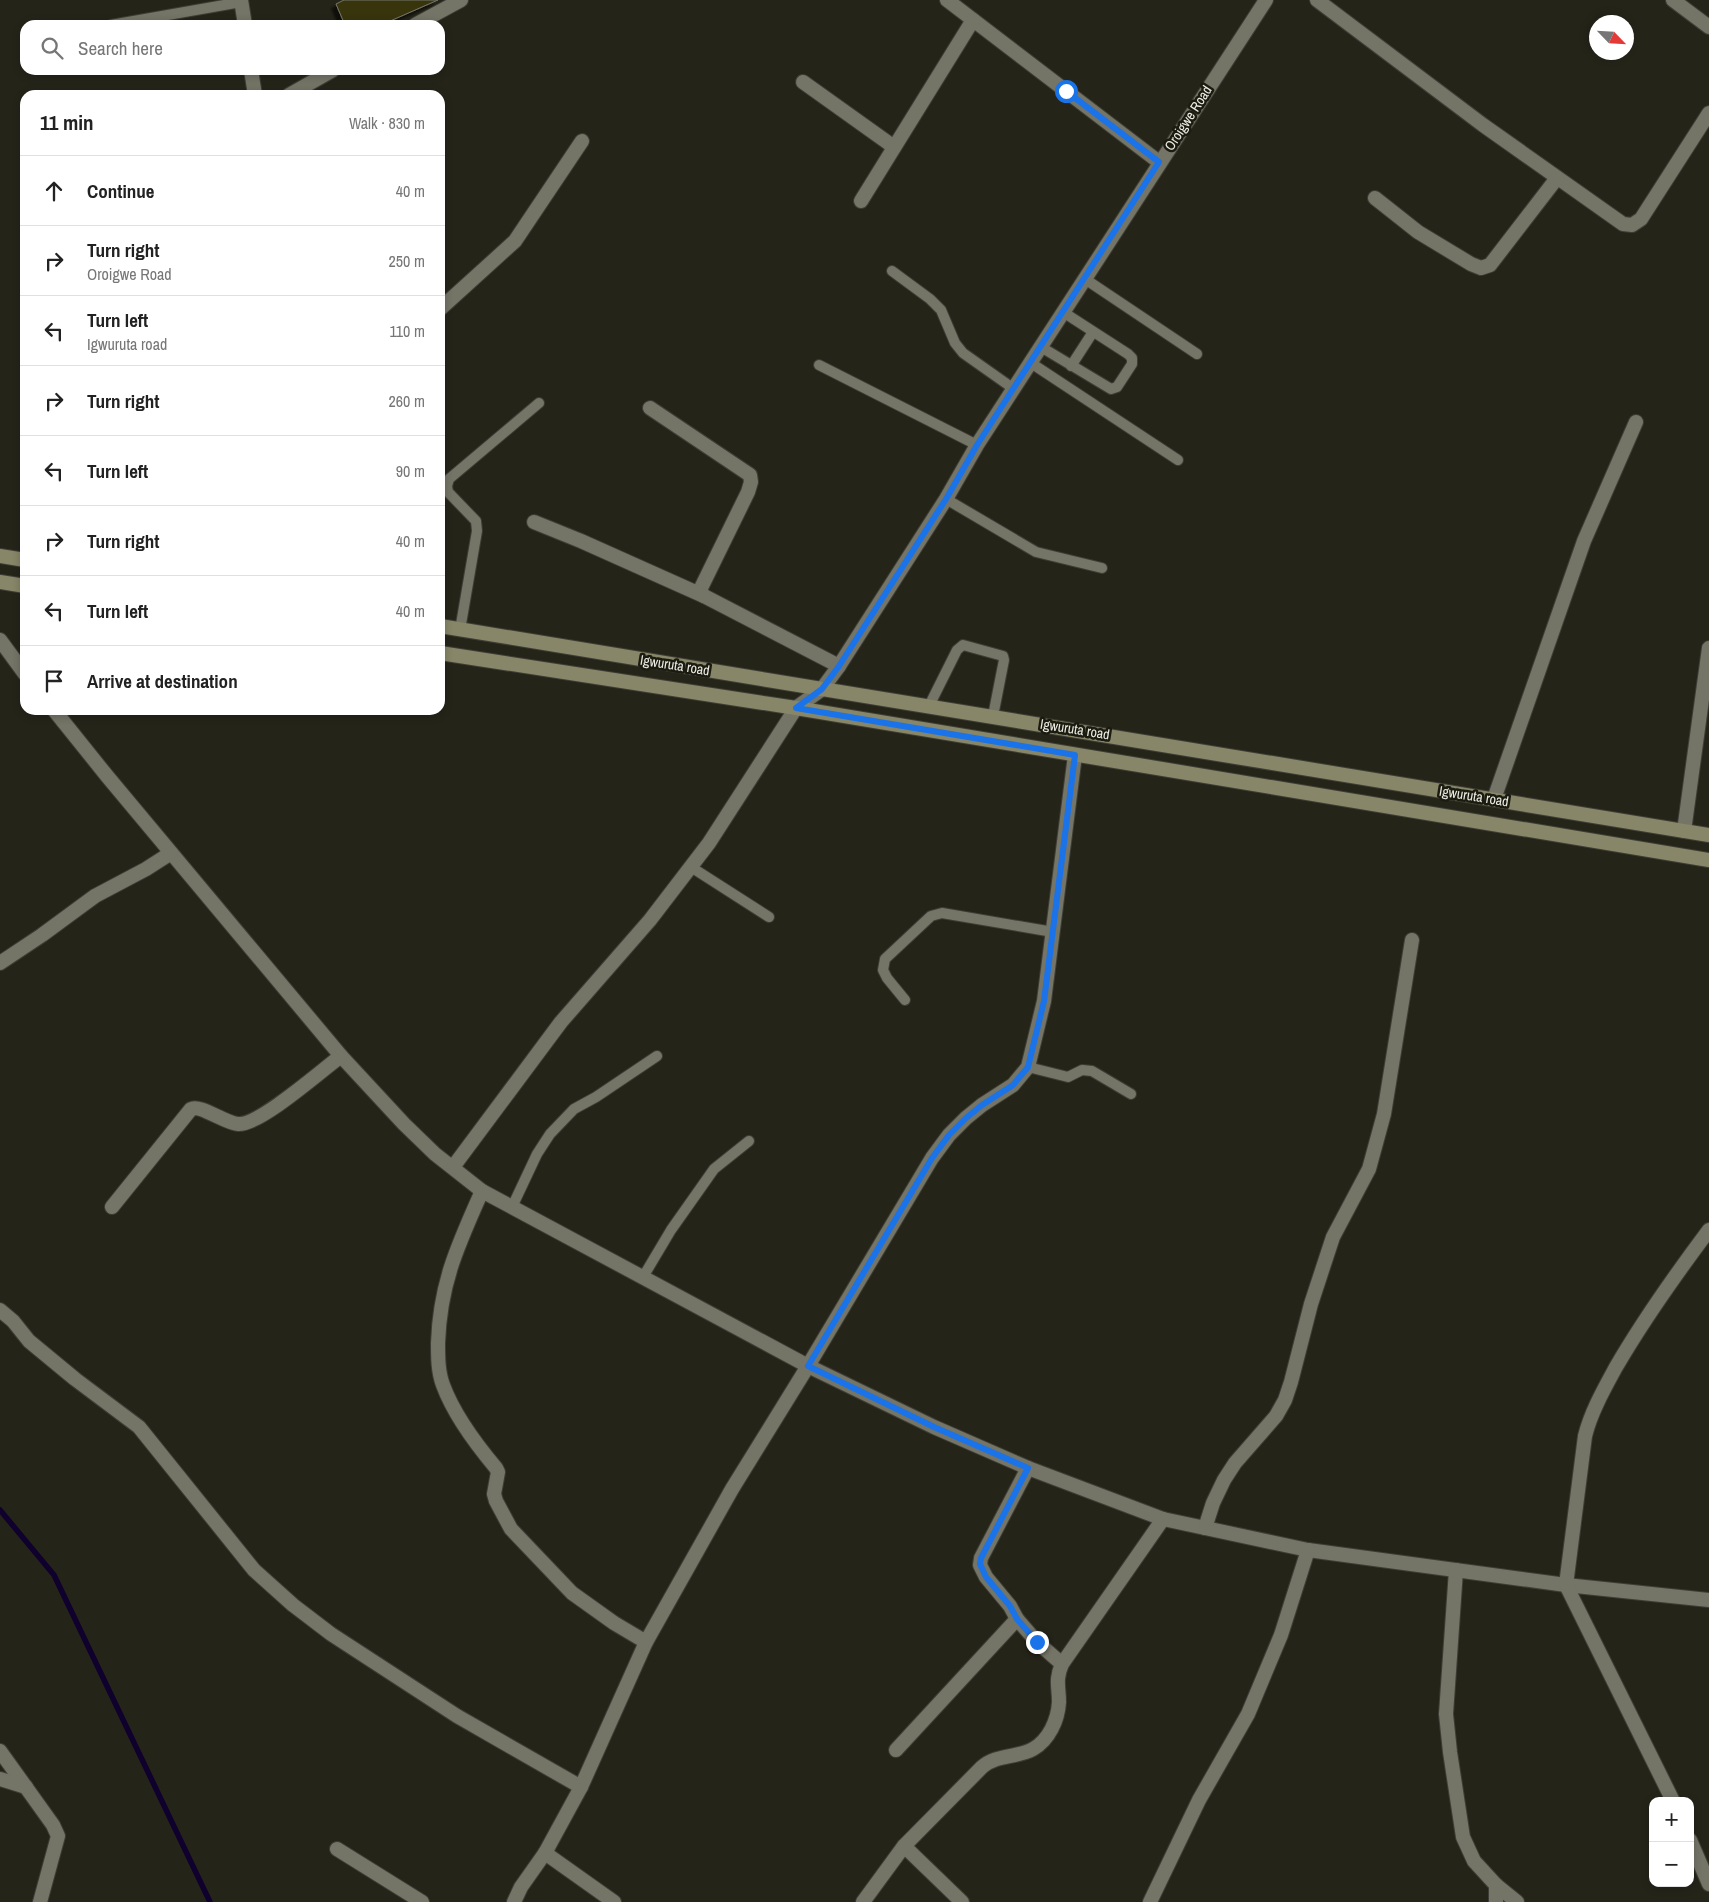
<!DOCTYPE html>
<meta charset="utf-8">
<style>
body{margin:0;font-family:"Archivo Narrow",sans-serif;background:#f2f2f2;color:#222}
.controls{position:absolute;right:15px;bottom:15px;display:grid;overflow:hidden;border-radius:10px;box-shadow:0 2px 8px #0003}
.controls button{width:45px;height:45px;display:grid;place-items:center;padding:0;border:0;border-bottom:1px solid #e0e0e0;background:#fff;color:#222;font:25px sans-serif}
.compass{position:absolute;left:1589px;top:15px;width:45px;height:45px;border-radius:50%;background:#fff;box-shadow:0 2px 8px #0003;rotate:115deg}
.stop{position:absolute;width:15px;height:15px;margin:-11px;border:4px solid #1a73e8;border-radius:50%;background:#fff}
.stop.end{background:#1a73e8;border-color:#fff;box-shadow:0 1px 5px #0008}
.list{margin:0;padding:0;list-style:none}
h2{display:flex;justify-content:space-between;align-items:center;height:65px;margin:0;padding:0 20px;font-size:21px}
h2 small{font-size:16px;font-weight:400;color:#767676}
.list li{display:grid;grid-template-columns:32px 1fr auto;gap:15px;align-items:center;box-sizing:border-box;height:70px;padding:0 20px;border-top:1px solid #e0e0e0}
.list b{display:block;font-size:19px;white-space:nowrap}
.list p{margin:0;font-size:16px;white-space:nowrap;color:#767676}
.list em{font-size:16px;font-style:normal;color:#767676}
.icon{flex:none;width:28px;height:28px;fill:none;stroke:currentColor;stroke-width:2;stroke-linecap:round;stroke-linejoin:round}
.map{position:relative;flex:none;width:1709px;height:1902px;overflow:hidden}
.search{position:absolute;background:#fff;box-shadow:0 2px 8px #0003;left:20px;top:20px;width:425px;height:55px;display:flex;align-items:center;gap:12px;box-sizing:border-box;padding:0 18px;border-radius:15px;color:#767676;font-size:19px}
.panel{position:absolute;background:#fff;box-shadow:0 2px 8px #0003;left:20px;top:90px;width:425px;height:625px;border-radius:15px}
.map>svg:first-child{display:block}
</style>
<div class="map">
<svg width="1709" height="1902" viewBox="0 0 1709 1902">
<defs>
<filter id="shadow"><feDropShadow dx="-4.5" dy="4.5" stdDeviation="1" flood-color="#0009"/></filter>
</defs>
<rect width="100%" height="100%" fill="#252419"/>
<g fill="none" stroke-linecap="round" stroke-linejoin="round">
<!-- stream -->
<polyline stroke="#0f002d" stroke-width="5.5" points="0,1510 54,1575 210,1902"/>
</g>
<!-- building -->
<polygon fill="#373510" stroke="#77776a" filter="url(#shadow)" points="344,0 438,0 381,25 345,25 336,4"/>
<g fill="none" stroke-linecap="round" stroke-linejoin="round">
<defs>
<g id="service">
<polyline points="111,25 241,2"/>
<polyline points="892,271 930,299 941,310 955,343 963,353 1014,389"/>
<polyline points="1085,279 1197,354"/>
<polyline points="1041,347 1111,389 1117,387 1132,364 1132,358 1128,354 1063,312"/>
<polyline points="1031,363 1178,460"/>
<polyline points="819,365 977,445"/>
<polyline points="1071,366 1093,332"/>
<polyline points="946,499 1036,552 1102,568"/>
<polyline points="460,630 477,531 476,521 448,492 447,486 449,479 539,403"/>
<polyline points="929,706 957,650 963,645 1003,656 1004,660 993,716"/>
<polyline points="691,867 769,917"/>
<polyline points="905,1000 887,978 883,970 885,959 931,916 942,913 1053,932"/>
<polyline points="1028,1067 1068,1077 1082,1070 1092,1071 1131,1094"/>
<polyline points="512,1207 537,1154 550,1134 574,1109 596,1097 657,1056"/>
<polyline points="643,1277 671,1230 714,1169 749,1141"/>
</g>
<g id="minor">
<polyline points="241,0 245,25"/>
<polyline points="947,0 1159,162"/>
<polyline points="1317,0 1483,125 1623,224 1632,225 1641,219 1709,113"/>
<polyline points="1673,0 1709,27"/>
<polyline points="415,25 461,0"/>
<polyline points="251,70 255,95"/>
<polyline points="803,82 894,147"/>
<polyline points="289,95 333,70"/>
<polyline points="1375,198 1418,232 1471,264 1481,268 1490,265 1557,178"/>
<polyline points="861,201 973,20"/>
<polyline points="440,309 515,241 582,141"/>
<polyline points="650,408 750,475 751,482 748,492 701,588 701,592 704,596 839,666"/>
<polyline points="534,522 581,541 704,596"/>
<polyline points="0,640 25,674"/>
<polyline points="54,710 107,776 341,1056 404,1124 435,1154 482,1191 808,1366 934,1427 1028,1468 1163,1519 1308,1550 1566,1585 1709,1600"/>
<polyline points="1494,799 1584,541 1636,422"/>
<polyline points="1684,831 1709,648"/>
<polyline points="0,963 42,935 95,896 146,869 171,853"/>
<polyline points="453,1167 561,1022 650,920 709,843 796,708"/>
<path d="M482,1191C458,1245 440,1283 438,1343C438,1357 438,1372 443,1385C454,1415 475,1443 496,1468L498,1472L494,1494L496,1501L511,1529L572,1593L614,1623L646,1642"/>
<path d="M112,1207L191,1109C200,1104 225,1123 238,1124C259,1126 322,1070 341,1056"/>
<polyline points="0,1310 13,1321 29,1341 75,1379 139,1427 254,1570 293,1605 331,1634 457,1716 581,1787"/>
<polyline points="1028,1468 981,1558 980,1565 986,1577 1010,1606 1017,1619 1037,1642 1062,1664"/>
<polyline points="1205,1528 1213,1503 1224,1480 1235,1463 1276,1416 1285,1400 1291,1382 1311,1304 1333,1237 1369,1169 1384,1114 1412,940"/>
<polyline points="1456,1570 1446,1714 1450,1752 1463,1837 1474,1861 1496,1885 1517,1902"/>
<polyline points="896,1750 1017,1619"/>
<polyline points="0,1751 53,1825 58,1836 40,1902"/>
<polyline points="0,1779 26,1787"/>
<path d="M1673,1801L1566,1585L1585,1436C1591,1412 1604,1389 1616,1367C1644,1319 1676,1274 1709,1230"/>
<polyline points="1690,1840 1709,1884"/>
<polyline points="904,1846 962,1902"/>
<polyline points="337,1849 422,1902"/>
<polyline points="545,1853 614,1902"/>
<polyline points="514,1902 521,1887 545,1853 581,1787 646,1642 732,1489 808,1366 932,1158 949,1135 966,1118 982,1105 1013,1085 1028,1067 1044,1001 1075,755"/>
<path d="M863,1902L904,1846L982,1767C997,1754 1017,1758 1033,1749C1049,1740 1058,1720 1059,1702C1059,1687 1055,1680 1062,1664L1163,1519"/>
<polyline points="1150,1902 1199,1800 1248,1714 1281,1635 1308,1550"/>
<polyline points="1496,1902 1496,1885"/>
</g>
<polyline id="tertiary" points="796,708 822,689 839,666 946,499 977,445 1266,0"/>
<g id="secondary">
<polyline points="0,556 25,560"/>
<polyline points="0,582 25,586"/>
<polyline points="440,626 1709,835"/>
<polyline points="440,653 796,708 1709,860"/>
</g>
</defs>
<!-- service casing -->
<use href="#service" stroke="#3f3e36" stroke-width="12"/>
<!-- minor casing -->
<use href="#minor" stroke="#3f3e36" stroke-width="16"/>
<!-- tertiary casing -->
<use href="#tertiary" stroke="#3f3e36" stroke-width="16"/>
<!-- secondary casing -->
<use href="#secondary" stroke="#3f3e36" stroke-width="16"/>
<!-- service -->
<use href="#service" stroke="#747467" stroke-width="10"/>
<!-- minor -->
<use href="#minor" stroke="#747467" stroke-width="14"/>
<!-- tertiary -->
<use href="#tertiary" stroke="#747467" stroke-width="14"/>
<!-- secondary -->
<use href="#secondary" stroke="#878668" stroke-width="14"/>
</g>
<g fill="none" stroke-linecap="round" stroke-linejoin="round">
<!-- route -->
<polyline stroke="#1a73e8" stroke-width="6" points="1037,1642 1017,1619 1010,1606 986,1577 980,1564 981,1558 1028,1468 934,1427 808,1366 932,1158 949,1135 966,1118 982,1105 1013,1085 1028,1067 1044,1001 1075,755 796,708 822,689 839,666 946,499 977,445 1159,162 1066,91"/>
</g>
<g text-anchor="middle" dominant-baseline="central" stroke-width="5" stroke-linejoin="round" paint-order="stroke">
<!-- street labels -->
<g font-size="14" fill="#edede5" stroke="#1b1b10">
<text transform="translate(1188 118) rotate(-57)">Oroigwe Road</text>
<text transform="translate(675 665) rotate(9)">Igwuruta road</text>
<text transform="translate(1075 729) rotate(9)">Igwuruta road</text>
<text transform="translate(1474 796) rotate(9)">Igwuruta road</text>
</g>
</g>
</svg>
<div class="controls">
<button>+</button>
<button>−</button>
</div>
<svg class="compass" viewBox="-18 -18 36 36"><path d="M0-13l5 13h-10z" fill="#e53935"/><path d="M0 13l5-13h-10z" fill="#767676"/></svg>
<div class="stop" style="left:1066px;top:91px"></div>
<div class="stop end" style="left:1037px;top:1642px"></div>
<div class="search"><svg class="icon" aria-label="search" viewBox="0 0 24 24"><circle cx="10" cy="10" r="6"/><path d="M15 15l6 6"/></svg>Search here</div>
<section class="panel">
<h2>11 min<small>Walk · 830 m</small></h2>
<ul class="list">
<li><svg class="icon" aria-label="ahead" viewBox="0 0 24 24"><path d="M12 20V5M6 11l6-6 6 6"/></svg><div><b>Continue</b></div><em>40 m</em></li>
<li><svg class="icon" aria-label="right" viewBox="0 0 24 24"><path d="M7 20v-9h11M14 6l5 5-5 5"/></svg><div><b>Turn right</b><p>Oroigwe Road</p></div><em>250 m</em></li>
<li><svg class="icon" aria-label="left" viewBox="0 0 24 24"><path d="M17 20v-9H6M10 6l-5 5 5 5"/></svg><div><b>Turn left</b><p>Igwuruta road</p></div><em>110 m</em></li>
<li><svg class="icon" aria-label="right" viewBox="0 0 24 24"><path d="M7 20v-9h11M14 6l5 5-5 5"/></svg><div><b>Turn right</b></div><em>260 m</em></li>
<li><svg class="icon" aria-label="left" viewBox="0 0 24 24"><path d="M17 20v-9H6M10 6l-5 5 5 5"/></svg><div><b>Turn left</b></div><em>90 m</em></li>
<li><svg class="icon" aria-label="right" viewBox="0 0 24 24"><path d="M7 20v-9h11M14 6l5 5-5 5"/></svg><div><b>Turn right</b></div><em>40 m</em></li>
<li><svg class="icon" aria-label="left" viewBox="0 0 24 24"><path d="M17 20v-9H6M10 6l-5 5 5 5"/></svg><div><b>Turn left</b></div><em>40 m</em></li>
<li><svg class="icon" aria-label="arrive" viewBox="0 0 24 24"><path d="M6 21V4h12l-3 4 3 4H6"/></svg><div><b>Arrive at destination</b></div></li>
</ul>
</section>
</div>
